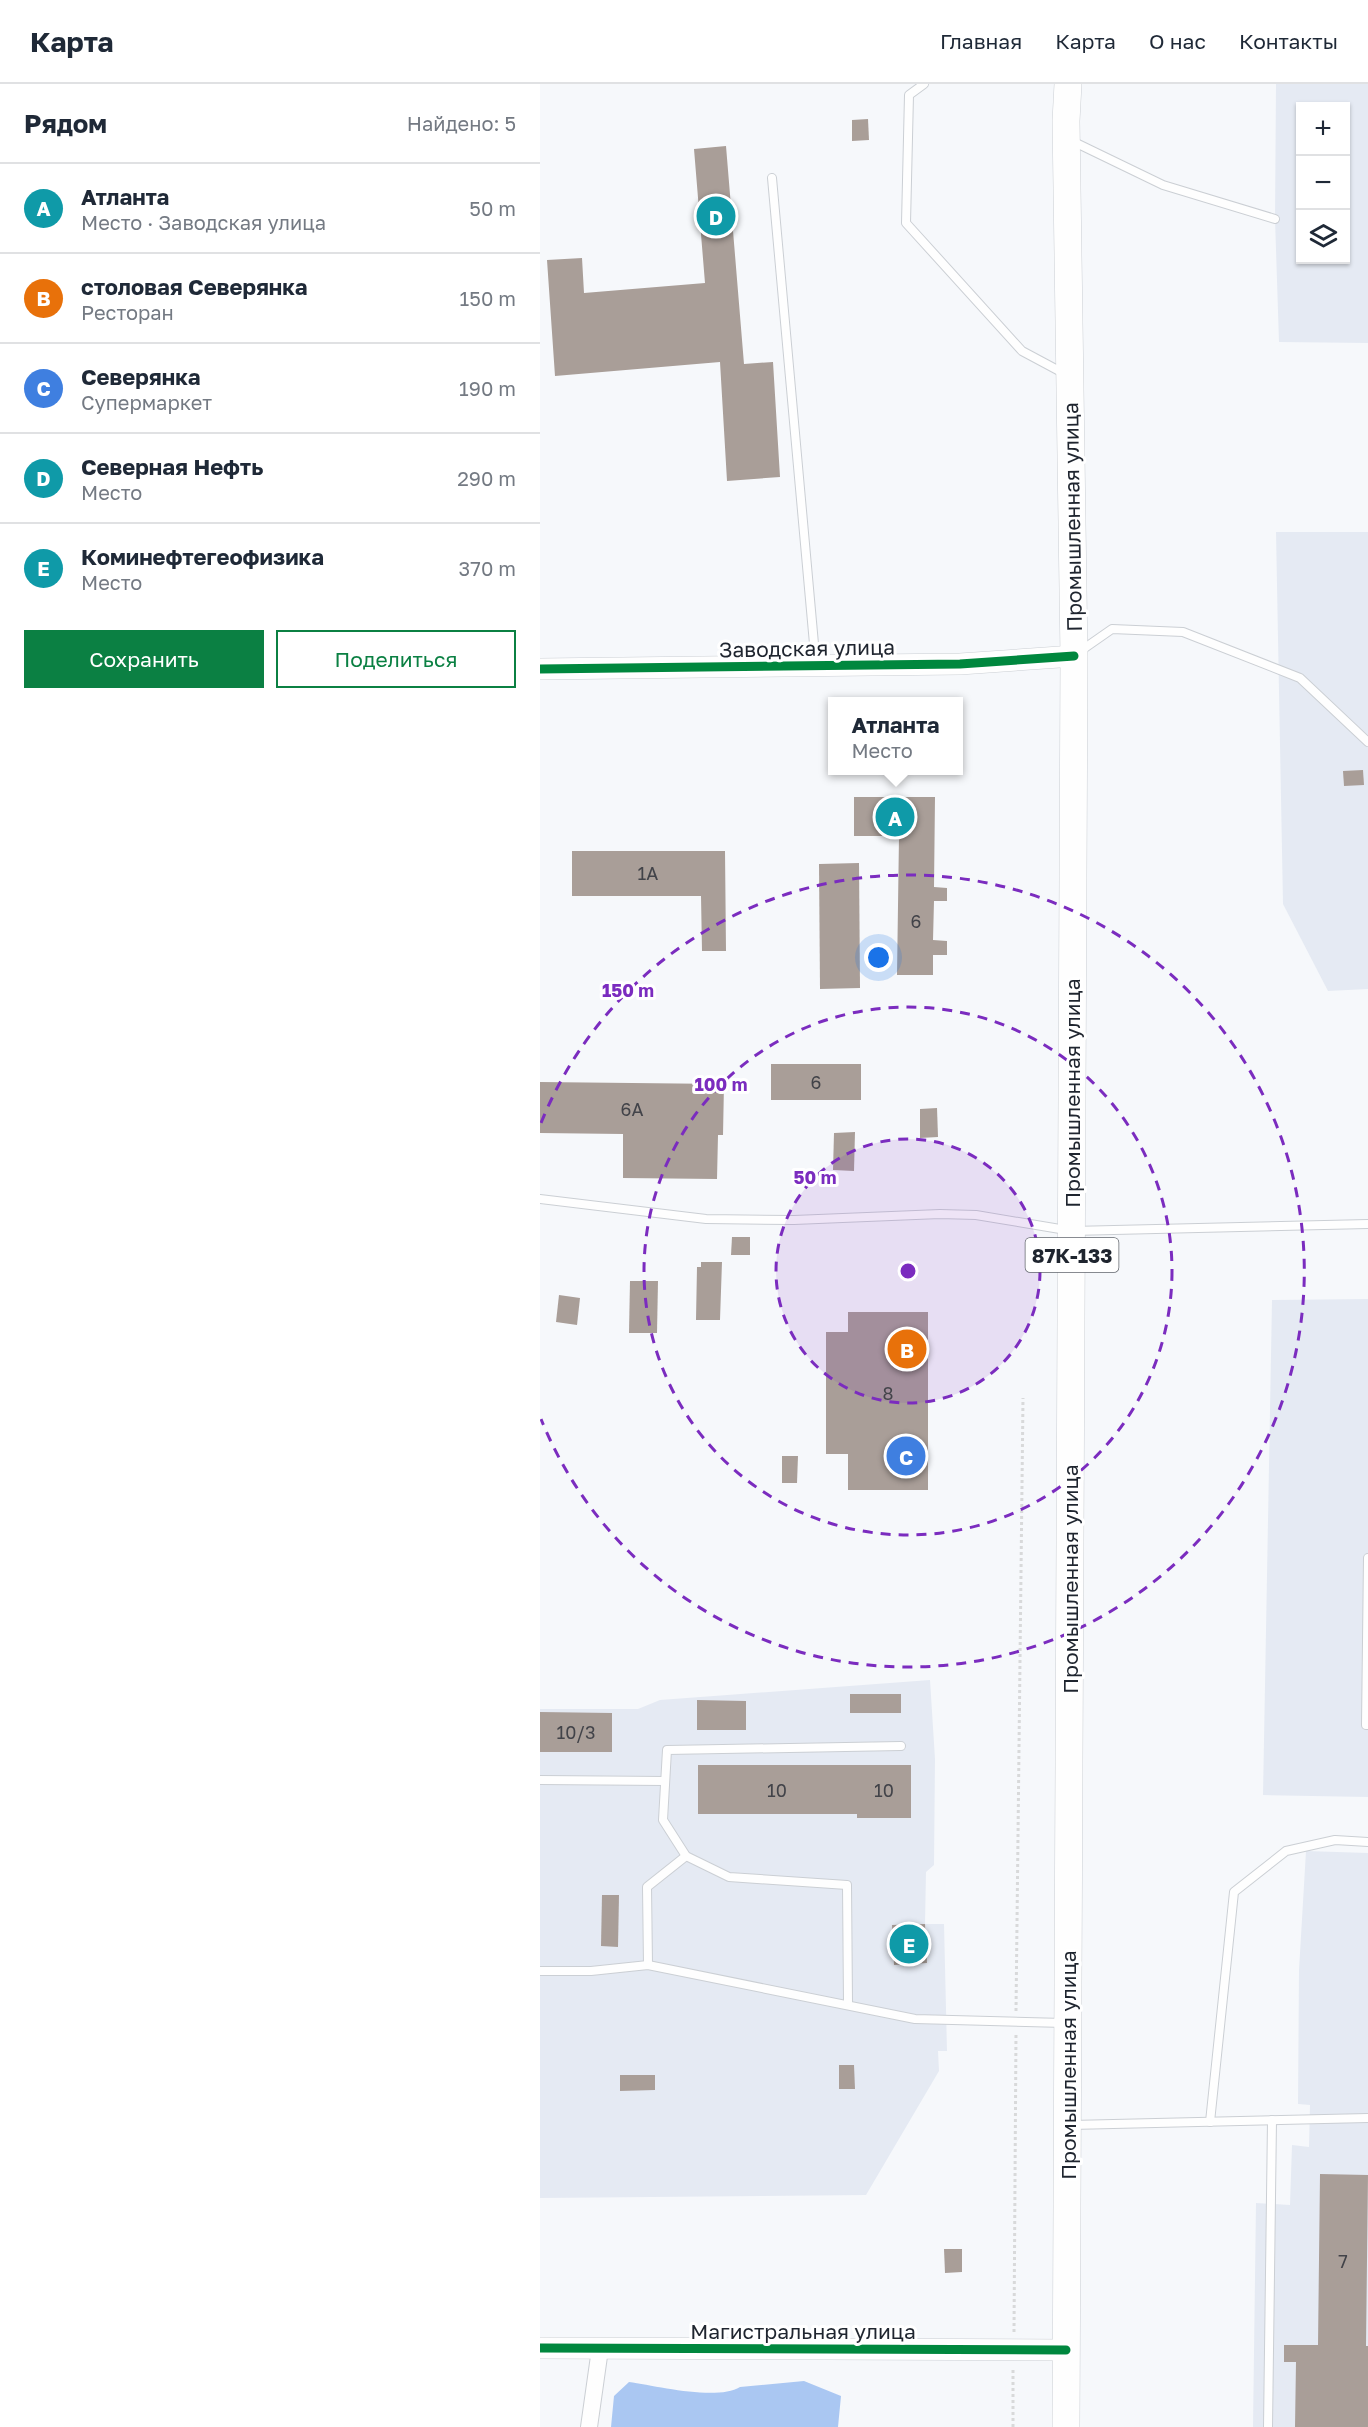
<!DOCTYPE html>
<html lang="ru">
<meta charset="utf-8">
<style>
body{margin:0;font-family:"Golos Text",sans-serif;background:#f6f6f7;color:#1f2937}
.controls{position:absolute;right:18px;top:18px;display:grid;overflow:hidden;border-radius:0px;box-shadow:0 2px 4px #0004}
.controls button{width:54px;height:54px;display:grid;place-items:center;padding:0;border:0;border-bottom:2px solid #e0e1e3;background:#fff;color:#1f2937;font:30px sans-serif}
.you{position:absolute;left:339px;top:874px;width:21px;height:21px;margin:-15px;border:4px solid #fff;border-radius:50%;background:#1a73e8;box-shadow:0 0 0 9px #1a73e833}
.badge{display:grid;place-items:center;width:39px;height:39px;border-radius:50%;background:#0b8043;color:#fff;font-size:20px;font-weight:700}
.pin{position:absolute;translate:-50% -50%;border:3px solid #fff;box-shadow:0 2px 6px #0006}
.popup{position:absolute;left:288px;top:613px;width:135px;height:78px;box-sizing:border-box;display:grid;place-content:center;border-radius:0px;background:#fff;filter:drop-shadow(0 2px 4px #0005);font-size:20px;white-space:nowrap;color:#747a83}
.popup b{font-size:22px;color:#1f2937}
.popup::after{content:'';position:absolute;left:50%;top:100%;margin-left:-12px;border:12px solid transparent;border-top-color:#fff}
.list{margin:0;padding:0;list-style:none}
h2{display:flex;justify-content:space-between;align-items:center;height:78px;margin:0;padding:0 24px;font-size:26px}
h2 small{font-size:20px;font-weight:400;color:#747a83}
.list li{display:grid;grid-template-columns:39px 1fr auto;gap:18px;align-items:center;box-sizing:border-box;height:90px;padding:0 24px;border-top:2px solid #e0e1e3}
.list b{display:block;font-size:22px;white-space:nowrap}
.list p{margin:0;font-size:20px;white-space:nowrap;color:#747a83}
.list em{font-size:20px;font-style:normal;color:#747a83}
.actions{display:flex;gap:12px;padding:18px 24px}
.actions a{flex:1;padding:14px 0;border:2px solid #0b8043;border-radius:0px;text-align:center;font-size:21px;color:#0b8043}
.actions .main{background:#0b8043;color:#fff}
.icon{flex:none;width:33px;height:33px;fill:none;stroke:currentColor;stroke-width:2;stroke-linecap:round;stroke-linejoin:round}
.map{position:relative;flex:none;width:828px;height:2343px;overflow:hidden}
header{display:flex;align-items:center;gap:36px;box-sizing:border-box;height:84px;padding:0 30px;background:#fff;border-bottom:2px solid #e0e1e3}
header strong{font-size:28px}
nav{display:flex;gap:33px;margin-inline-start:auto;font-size:21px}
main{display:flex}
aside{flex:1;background:#fff}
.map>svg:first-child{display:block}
</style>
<header>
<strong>Карта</strong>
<nav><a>Главная</a><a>Карта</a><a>О нас</a><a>Контакты</a></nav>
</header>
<main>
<aside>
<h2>Рядом<small>Найдено: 5</small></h2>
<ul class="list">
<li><span class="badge" style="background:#0f9aa8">A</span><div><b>Атланта</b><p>Место · Заводская улица</p></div><em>50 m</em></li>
<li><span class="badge" style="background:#e8710a">B</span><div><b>столовая Северянка</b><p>Ресторан</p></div><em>150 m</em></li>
<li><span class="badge" style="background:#3f7fe0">C</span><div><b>Северянка</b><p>Супермаркет</p></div><em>190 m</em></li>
<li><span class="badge" style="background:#0f9aa8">D</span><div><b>Северная Нефть</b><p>Место</p></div><em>290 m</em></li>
<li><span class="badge" style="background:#0f9aa8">E</span><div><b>Коминефтегеофизика</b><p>Место</p></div><em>370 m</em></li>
</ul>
<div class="actions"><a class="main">Сохранить</a><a>Поделиться</a></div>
</aside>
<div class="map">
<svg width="828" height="2343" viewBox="0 0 828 2343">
<rect width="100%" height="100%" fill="#f6f8fb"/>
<!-- built -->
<g fill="#e5eaf3" fill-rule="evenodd">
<path d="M736,0H828V259L739,258L735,135ZM760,22H806V176H760Z"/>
<polygon points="736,448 828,448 828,905 788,907 743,820"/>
<polygon points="828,1215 828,1713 723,1711 732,1216"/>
<polygon points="390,1596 395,1675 394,1781 386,1788 385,1840 404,1840 407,1967 398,1967 399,1987 326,2111 0,2114 0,1625 98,1625 120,1616"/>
<polygon points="766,1767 828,1769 828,2343 713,2343 716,2119 750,2121 752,2061 769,2063 770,2021 758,2020 759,1886"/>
</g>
<!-- water -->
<path fill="#aac7f2" d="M264,2297L301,2312L298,2343H71L74,2312L89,2298C117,2302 177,2317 200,2303Z"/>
<!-- building -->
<g fill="#a99e98">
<polygon points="328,35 329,56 312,57 312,36"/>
<polygon points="186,62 204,280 233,278 240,393 187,397 180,278 15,292 7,176 42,174 44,209 165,199 154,65"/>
<polygon points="823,686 824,701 804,702 803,687"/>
<polygon points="314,713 395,713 394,803 407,804 407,817 394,817 393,856 407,857 407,871 393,871 393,891 357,891 359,752 314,752"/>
<polygon points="32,767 185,767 186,867 162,867 161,812 32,812"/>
<polygon points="319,779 320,904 280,905 279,780"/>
<rect x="231" y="980" width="90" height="36"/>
<polygon points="0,998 184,1000 183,1051 178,1051 177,1095 83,1094 83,1050 0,1049"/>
<polygon points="397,1024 398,1053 380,1054 380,1025"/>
<polygon points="315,1048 314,1087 293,1086 294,1049"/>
<polygon points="192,1153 210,1153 210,1171 191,1171"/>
<polygon points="161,1178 182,1178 180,1236 156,1236 157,1183 161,1183"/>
<polygon points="90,1197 118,1197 117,1249 89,1249"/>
<polygon points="19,1211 40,1214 37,1241 16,1238"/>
<polygon points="308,1228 388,1228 388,1406 308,1406 308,1370 286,1370 286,1248 308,1248"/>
<polygon points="242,1372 258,1372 257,1399 242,1399"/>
<rect x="310" y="1610" width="51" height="19"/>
<polygon points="157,1616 206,1617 206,1646 157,1646"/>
<polygon points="0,1628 72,1629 72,1668 0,1668"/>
<polygon points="158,1681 371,1681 371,1734 317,1734 317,1730 158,1730"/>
<polygon points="62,1811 79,1811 78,1863 61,1862"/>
<polygon points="385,1840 387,1879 354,1881 352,1841"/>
<polygon points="299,1981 314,1981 315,2005 299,2005"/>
<polygon points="80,1991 115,1991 115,2006 80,2007"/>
<polygon points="780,2090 828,2091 826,2262 828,2262 828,2343 755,2343 756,2278 744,2278 744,2261 778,2261"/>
<polygon points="404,2165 422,2165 422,2188 405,2189"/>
</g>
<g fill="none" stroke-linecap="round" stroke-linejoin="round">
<defs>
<g id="service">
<polyline points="384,0 369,11 366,139 482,267 525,290"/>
<polyline points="532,57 623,101 735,135"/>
<polyline points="232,94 276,582"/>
<polyline points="539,568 572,545 643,548 760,594 828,658"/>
<polyline points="0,1115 166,1135 254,1136 400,1130 436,1131 532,1147 828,1140"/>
<polyline points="828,1474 826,1641 828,1641"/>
<polyline points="0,1696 125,1697"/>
<polyline points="108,1881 107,1803 146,1772"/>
<polyline points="0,1887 51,1887 108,1881 375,1935 524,1939"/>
<polyline points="308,1919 307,1801 189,1793 146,1772 123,1736 127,1666 361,1662"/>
<polyline points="670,2038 694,1808 746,1767 795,1756 828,1758"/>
<polyline points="531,2041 828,2034"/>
<polyline points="728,2343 732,2036"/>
</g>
<polyline id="minor" points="49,2343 60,2265"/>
<g id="tertiary">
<polyline points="0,585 420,580 534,572"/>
<polyline points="0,2264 526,2266"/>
</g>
<polyline id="primary" points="526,2343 534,572 526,37 528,0"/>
</defs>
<!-- service casing -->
<use href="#service" stroke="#cbcfd4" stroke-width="10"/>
<!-- minor casing -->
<use href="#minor" stroke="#cbcfd4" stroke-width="18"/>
<!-- tertiary casing -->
<use href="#tertiary" stroke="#cbcfd4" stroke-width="22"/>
<!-- primary casing -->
<use href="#primary" stroke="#cbcfd4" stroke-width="28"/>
<!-- path -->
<g stroke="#d8d9da" stroke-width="3" stroke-dasharray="3 3" stroke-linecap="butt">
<polyline points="476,1927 483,1314"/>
<polyline points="474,2248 476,1949"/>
<polyline points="473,2343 473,2285"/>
</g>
<!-- service -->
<use href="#service" stroke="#fefefe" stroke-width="8"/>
<!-- minor -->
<use href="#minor" stroke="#fefefe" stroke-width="16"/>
<!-- tertiary -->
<use href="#tertiary" stroke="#fefefe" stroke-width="21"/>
<!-- primary -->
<use href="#primary" stroke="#fefefe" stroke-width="27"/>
<defs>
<g id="cycleway">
<polyline points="0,585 420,580 534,572"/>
<polyline points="0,2264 526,2266"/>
</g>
</defs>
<!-- cycleway casing -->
<use href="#cycleway" stroke="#fff" stroke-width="13"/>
<!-- cycleway -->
<use href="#cycleway" stroke="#00873e" stroke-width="9"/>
</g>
<!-- distance rings -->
<circle cx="368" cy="1187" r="132" fill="#7b2cbf" fill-opacity=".12"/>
<g fill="none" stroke="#7b2cbf" stroke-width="3" stroke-dasharray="10 8">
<circle cx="368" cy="1187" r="132"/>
<circle cx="368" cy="1187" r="264"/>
<path d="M1 1039A396 396 0 1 1 1 1335"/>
</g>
<g text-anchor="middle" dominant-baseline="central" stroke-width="6" stroke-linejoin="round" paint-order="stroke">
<!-- number labels -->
<g font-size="18" fill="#424349">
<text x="108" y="789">1А</text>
<text x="376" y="837">6</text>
<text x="276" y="998">6</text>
<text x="92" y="1025">6А</text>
<text x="348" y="1309">8</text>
<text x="36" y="1648">10/3</text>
<text x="237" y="1706">10</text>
<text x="344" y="1706">10</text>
<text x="803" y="2177">7</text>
</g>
<!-- shield labels -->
<rect fill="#fff" stroke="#62666d" stroke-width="1.5" x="485.5" y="1154" width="93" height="34" rx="4.5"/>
<g font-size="20" font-weight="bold" fill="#1f252f">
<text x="532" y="1171">87К-133</text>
</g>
<!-- street labels -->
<g font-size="21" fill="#1f252f" stroke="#fff">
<text transform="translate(532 433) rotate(-91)">Промышленная улица</text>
<text transform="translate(267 564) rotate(-1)">Заводская улица</text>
<text transform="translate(532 1009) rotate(-90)">Промышленная улица</text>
<text transform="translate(530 1495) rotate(-90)">Промышленная улица</text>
<text transform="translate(528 1981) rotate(-90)">Промышленная улица</text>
<text x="263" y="2247">Магистральная улица</text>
</g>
</g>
<circle cx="368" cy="1187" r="9" fill="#7b2cbf" stroke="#fff" stroke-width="3"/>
<g font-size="18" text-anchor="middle" font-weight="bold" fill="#7b2cbf" stroke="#fff" stroke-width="6" stroke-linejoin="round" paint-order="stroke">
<text x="88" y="913">150 m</text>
<text x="181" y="1007">100 m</text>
<text x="275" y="1100">50 m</text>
</g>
</svg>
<div class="controls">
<button>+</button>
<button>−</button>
<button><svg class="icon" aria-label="layers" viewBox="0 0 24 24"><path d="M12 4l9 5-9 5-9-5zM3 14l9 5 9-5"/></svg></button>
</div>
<div class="you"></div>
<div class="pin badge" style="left:355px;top:733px;background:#0f9aa8">A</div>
<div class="popup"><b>Атланта</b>Место</div>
<div class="pin badge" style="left:367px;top:1265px;background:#e8710a">B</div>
<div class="pin badge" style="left:366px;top:1372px;background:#3f7fe0">C</div>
<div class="pin badge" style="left:176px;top:132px;background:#0f9aa8">D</div>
<div class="pin badge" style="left:369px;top:1860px;background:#0f9aa8">E</div>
</div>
</main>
